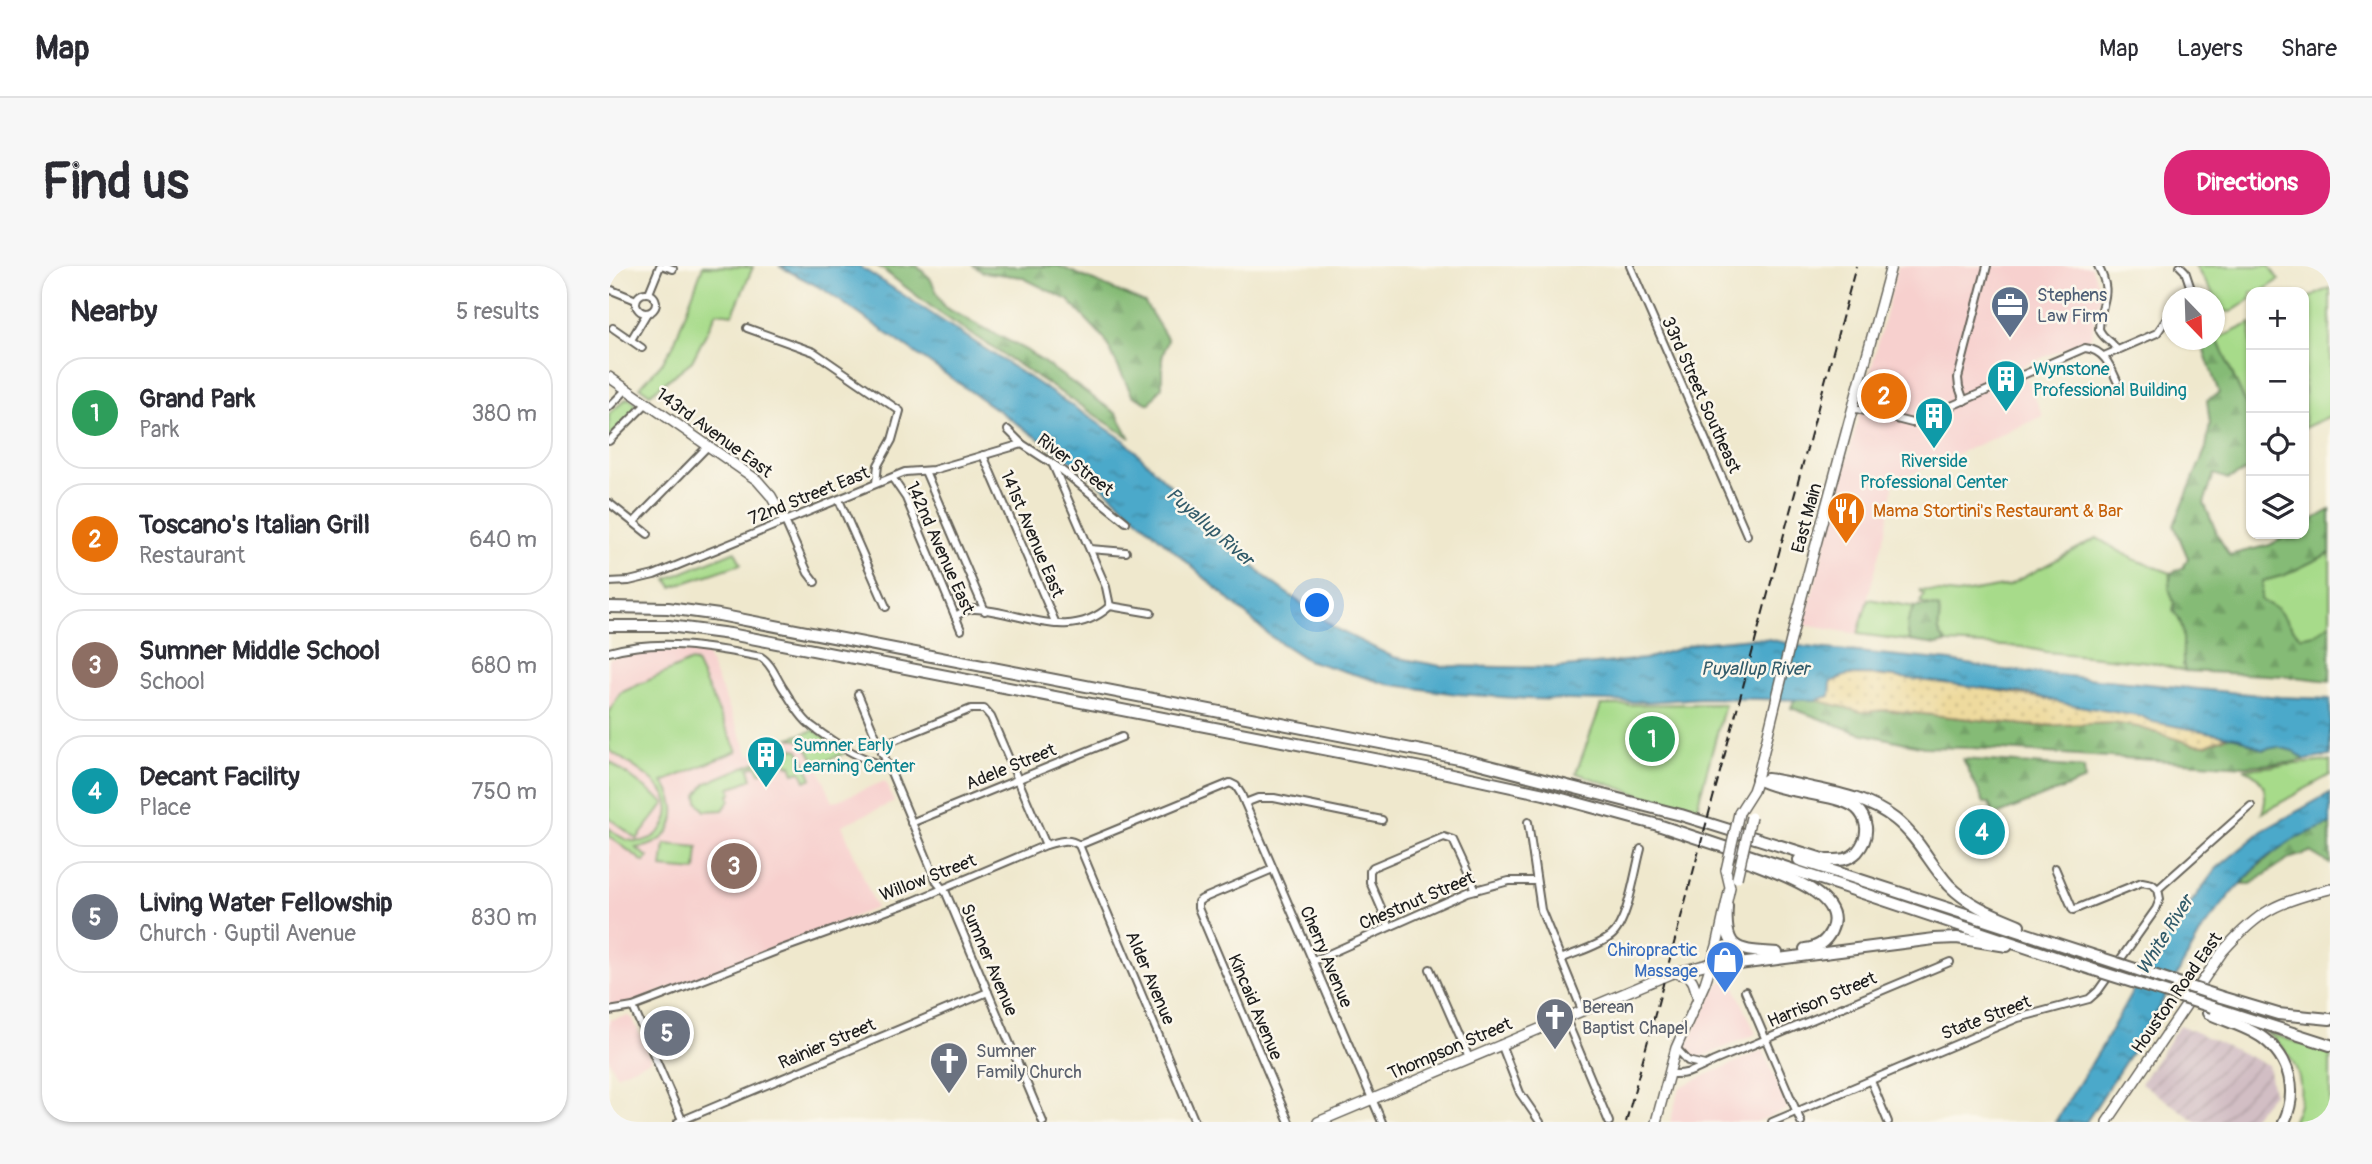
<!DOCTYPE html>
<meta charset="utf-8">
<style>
body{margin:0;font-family:Pangolin,sans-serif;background:#f7f7f7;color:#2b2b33}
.controls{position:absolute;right:21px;top:21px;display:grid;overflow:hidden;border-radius:14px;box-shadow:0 2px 5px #0004}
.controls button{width:63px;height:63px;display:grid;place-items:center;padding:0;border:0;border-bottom:2px solid #e1e1e2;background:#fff;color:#2b2b33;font:35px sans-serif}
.compass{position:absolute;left:1553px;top:21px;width:63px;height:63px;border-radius:50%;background:#fff;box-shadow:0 2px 5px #0004;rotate:157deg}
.you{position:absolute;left:709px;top:340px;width:24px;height:24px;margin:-18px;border:5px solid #fff;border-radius:50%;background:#1a73e8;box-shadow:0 0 0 10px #1a73e833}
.badge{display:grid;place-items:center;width:46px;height:46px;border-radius:50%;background:#db2777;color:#fff;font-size:23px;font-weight:700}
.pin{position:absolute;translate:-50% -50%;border:4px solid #fff;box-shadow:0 2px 7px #0006}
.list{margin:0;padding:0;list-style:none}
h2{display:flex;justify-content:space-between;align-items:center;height:91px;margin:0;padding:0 28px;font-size:30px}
h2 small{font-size:23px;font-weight:400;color:#7c7c81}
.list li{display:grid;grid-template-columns:46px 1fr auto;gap:21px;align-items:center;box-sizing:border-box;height:112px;margin:0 14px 14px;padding:0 14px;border:2px solid #e1e1e2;border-radius:28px}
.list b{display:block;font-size:26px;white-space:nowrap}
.list p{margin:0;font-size:23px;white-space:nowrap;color:#7c7c81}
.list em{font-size:23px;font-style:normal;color:#7c7c81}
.icon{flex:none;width:38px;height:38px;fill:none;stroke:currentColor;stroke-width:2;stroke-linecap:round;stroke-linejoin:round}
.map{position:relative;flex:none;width:1721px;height:856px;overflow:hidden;border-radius:28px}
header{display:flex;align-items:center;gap:42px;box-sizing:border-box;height:98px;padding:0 35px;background:#fff;border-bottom:2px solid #e1e1e2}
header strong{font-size:33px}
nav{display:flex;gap:38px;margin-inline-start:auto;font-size:24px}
.intro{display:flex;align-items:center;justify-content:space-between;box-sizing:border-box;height:168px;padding:0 42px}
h1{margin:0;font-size:49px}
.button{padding:18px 32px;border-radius:28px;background:#db2777;color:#fff;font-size:24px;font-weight:700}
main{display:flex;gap:42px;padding:0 42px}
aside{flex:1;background:#fff;border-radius:28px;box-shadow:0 2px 5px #0004}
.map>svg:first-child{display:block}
</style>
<header>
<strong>Map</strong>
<nav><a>Map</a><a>Layers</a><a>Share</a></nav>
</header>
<div class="intro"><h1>Find us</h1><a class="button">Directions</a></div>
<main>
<aside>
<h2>Nearby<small>5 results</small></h2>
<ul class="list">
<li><span class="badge" style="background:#2e9e5b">1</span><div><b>Grand Park</b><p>Park</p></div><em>380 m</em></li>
<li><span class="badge" style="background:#e8710a">2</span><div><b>Toscano's Italian Grill</b><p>Restaurant</p></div><em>640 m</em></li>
<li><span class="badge" style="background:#8d6e63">3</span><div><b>Sumner Middle School</b><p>School</p></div><em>680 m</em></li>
<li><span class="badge" style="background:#0f9aa8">4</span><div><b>Decant Facility</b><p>Place</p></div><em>750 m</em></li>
<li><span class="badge" style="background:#6b7280">5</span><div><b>Living Water Fellowship</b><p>Church · Guptil Avenue</p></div><em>830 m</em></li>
</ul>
</aside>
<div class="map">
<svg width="1721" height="856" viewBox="0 0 1721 856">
<defs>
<pattern id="industrial-furrows" width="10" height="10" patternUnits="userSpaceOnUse" patternTransform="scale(1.75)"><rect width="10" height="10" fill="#d2bec4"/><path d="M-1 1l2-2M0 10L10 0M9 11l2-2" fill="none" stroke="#b4a3a8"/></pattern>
<pattern id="forest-firs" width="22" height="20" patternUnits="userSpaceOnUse" patternTransform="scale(1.75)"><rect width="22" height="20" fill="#85bb76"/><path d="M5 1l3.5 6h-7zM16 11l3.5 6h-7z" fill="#72a066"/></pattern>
<pattern id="sand-dots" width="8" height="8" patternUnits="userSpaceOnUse" patternTransform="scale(1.75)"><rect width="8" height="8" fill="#eeda9e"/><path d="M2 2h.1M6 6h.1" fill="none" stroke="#ccba88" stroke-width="1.8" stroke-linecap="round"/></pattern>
<pattern id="water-ripples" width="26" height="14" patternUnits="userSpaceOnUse" patternTransform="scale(1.75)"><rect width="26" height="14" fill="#4ca9ca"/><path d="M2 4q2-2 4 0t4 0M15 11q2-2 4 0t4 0" fill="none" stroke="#3e89a3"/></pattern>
</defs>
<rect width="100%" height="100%" fill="#fbf7ec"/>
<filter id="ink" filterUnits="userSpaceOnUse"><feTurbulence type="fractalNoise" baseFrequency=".0143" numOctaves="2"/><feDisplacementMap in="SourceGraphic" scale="14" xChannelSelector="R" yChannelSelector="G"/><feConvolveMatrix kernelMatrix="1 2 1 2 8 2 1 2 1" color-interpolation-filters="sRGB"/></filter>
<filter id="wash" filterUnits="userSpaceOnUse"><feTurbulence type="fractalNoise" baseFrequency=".00686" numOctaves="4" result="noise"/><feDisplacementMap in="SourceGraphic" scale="28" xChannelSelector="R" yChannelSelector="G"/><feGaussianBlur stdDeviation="1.57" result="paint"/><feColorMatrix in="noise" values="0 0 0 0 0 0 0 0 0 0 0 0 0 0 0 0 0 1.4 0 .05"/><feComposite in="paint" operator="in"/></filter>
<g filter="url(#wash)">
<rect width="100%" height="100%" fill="#efe8cd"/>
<!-- built -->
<g fill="#f7d0ce">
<polygon points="1289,0 1482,0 1492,26 1482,71 1412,101 1434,150 1285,216 1277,264 1249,368 1195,359"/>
<polygon points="35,383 97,387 140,489 199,465 238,486 208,499 224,536 276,515 285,536 233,559 267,642 23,737 0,742 0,393"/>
<polygon points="1122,712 1147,768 1089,793 1082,792 1078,787 1077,781 1110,717"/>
<polygon points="19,750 24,753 42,794 7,809 0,793 0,754"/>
<polygon points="1154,784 1179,843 1147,856 1061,856 1071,821"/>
</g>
<!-- industrial -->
<polygon fill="url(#industrial-furrows)" points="1571,759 1659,799 1664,827 1639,856 1588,856 1532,817"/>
<!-- green -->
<g fill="#a7db8a" stroke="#627c53" stroke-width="2">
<polygon points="94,0 144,1 124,48 108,46 83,95 41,128 31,121 52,98 64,80"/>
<polygon points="1586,0 1660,0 1670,14 1652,26 1642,26 1642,33 1622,46 1615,45"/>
<polygon points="1721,22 1721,150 1695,162 1695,34"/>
<polygon points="1642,57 1642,150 1608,73"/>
<polygon points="18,132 25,135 28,144 0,172 0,148"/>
<path d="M1488,272L1524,293L1562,307L1560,322L1572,353L1576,376L1574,399L1576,405L1541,396L1437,386L1414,381L1338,377C1323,362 1333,359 1330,342L1311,337L1315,328L1312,327L1311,324L1348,328L1400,319Z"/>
<polygon points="126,285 132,298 63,321 58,313"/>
<polygon points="1721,287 1721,358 1706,368 1691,371 1668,343 1652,334 1653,315 1676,309"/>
<polygon points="1259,333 1306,341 1303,345 1302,375 1249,368"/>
<path d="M82,395L87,397L128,485L54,516C76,544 65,579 27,582L39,591L35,596L0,570V562C7,568 14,574 24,575C49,579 69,550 55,528C46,512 15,495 0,484V447L11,427Z"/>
<polygon points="1116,438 1086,548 967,507 992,439"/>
<polygon points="205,464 238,486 208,499 195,476 181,472"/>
<polygon points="180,482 190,484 203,512 196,515 192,505 185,507 182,499 179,500 177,496 151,507 147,499 140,502 143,513 121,522 123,527 120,529 121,534 114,544 96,545 89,536 88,529 97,517"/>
<polygon points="0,495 56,537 28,573 0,552"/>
<path d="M1721,495V509L1653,547C1660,528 1656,511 1635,503Z"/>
<polygon points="56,578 89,581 87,605 53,602"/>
<path d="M1656,766L1721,787V842L1707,856H1683C1702,819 1687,789 1656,766Z"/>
</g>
<!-- forest -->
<g fill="url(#forest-firs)" stroke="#506c49" stroke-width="2">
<polygon points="269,0 308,0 321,12 335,41 417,84 508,148 521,172 329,46"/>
<polygon points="365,0 450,0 536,37 559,74 553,92 553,121 540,138 523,129 495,72 459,34 412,11 374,6"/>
<path d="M1608,73L1642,150V203L1619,213L1605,208L1595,237L1609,270L1620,289L1661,279L1681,268H1695V259L1721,244V287L1676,309L1654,315L1652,334L1668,343L1691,371L1706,368L1721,358V415L1677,410L1576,405C1569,385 1582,364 1564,345L1565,337L1560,322L1562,307L1574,302L1579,292L1565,259L1597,182L1601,158L1598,134L1610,127L1593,79Z"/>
<path d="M1322,340L1330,342C1333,359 1323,362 1338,377L1328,379L1301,375C1297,362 1297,353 1306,341Z"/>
<polygon points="1185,434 1207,434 1253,446 1277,444 1426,460 1504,457 1529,461 1584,478 1597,479 1619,470 1631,472 1653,484 1669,481 1685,485 1697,494 1680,497 1636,500 1363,482 1315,481 1247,466 1182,442"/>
<polygon points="1354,493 1475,502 1476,514 1385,550 1380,537 1375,537"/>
<path d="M1721,558V598L1701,586L1679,593L1642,618H1632C1656,592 1685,565 1721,558Z"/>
</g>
<!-- sand -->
<path fill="url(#sand-dots)" stroke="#857b5d" stroke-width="2" d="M1238,409C1338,410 1436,434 1534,451C1560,463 1591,460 1619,470L1597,479L1584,478L1529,461L1504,457L1426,460L1277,444L1253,446L1207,434L1221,430L1222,416Z"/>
<!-- water -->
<g fill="url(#water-ripples)" stroke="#346273" stroke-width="2">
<polygon points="170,0 250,0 515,174 632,289 661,315 729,364 784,391 832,400 946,402 1036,393 1088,377 1143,372 1159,373 1196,381 1342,395 1386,403 1671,431 1721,433 1721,490 1697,494 1684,485 1669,481 1653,484 1631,472 1544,456 1534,451 1453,437 1421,428 1270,409 1238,409 1222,416 1221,430 1207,434 1093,432 1037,436 921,433 848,428 778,418 698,394 661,370 472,202 214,23"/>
<polygon points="1721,527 1721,558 1689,571 1668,584 1652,596 1621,629 1594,663 1540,759 1477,856 1446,856 1492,782 1546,685 1607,603 1653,565"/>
</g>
</g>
<g filter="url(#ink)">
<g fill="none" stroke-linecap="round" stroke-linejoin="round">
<defs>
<g id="street">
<polyline points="55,0 64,3"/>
<polyline points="1021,0 1138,269"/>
<path d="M1489,0C1505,30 1491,34 1490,63C1494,74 1504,74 1508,85"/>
<polyline points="1571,0 1576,5 1585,32"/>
<polyline points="0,23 27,34"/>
<circle cx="37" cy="37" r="10"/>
<polyline points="40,27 51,0"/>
<polyline points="4,62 33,82"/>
<polyline points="138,62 205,86 291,145 283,174 269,199 267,217"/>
<polyline points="22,74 38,47"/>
<polyline points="1495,90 1548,67 1557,54 1563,50"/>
<polyline points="1355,135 1350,121 1349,112 1378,0"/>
<polyline points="0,141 18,123"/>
<path d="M1244,142L1303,157L1476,82C1495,84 1501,99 1508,115"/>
<polyline points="399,164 413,178 450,202 517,256"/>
<polyline points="0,175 38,137"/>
<polyline points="374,189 447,358"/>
<polyline points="444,199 497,321 501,340"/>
<polyline points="316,205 376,345"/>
<polyline points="284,213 297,232 352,364"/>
<polyline points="230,234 277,341"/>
<polyline points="0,237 39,268"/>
<polyline points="176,255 199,307 206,316"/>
<polyline points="25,256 99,180"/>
<polyline points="481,283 517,286"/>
<polyline points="0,316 20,315 45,309 296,206 324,204 413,178"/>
<polyline points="501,340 542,347"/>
<path d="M346,350C352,347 359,342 366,343C413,345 459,378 501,340"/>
<path d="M0,386C51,372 100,381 152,391C162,397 167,411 174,422C182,434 192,453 204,461C225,477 252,494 278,500"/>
<polyline points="249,428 328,616 337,627 434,856"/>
<polyline points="273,487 278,477 362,443 375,443 382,451 437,579"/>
<polyline points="636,537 649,532 665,532 773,554"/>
<polyline points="919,556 932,644 973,744"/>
<polyline points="302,557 513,471"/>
<polyline points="470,579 586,856"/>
<polyline points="1446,602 1464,644 1533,616 1543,618 1549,623"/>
<polyline points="664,603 593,633 589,636 589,642 680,856"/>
<polyline points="1549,623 1642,540"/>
<polyline points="780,660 761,616 761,605 764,601 835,571 844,574 867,624"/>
<path d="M952,693C967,686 988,681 1002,670C1019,657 1026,604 1032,583"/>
<polyline points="704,695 859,626 900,615 927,615"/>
<polyline points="821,703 860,792"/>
<polyline points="1136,725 1192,856"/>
<polyline points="24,741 74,856"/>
<path d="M0,745L24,741L53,730L170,684L305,635L437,579C449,576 459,571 470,579L621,517L627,520L632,528L773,856"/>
<polyline points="956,751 1000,856"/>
<polyline points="892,778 911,827 931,856"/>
<polyline points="1067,782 1079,795 1096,799"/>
<path d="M1060,808C1081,809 1086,804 1105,795L1341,696"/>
<polyline points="1262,815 1279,856"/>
<polyline points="69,856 379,726"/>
<polyline points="1163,856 1409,752 1480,733 1489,725 1547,643 1551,633 1549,623"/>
</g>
<g id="secondary">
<polyline points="0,111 148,214 162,230 176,255"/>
<polyline points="1130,547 1144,525 1148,513 1189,345 1282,0"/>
<path d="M1069,708C1086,708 1085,720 1089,733"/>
<polyline points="709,856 1061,708 1103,697"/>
<polyline points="1047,856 1067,782 1096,717 1108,680 1121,621 1117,604"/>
<path d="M1498,856L1614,685C1651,644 1668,636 1721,623"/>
</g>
<g id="highway">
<path d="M0,341L59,342L110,349L849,492L1072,549L1217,594C1229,594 1239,595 1248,586C1254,579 1258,571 1257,561C1256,554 1253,547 1247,542C1228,527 1175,528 1148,513"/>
<polyline points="0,360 60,360 121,368 838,507 935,528 1049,559 1482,703"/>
<path d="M1158,513C1171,514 1183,518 1195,520C1228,527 1259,532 1286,553C1309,571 1321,598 1340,619C1359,639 1386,649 1410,659"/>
<path d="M1132,592C1157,604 1241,626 1222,665C1217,676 1207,682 1196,683"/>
<polyline points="1190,594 1489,691"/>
<path d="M1118,640C1115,686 1128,684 1168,687"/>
<polyline points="1103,697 1122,699 1325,673 1348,672 1398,680"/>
<polyline points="1612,731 1669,748 1721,753"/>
<polyline points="1603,741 1721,779"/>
<path d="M1599,747C1616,755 1639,761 1654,772C1682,793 1689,826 1675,856"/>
<polyline points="1715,856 1721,850"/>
</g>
</defs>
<!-- street casing -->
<use href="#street" stroke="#66635a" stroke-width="10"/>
<!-- secondary casing -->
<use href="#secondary" stroke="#66635a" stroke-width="12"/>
<!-- highway casing -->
<use href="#highway" stroke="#66635a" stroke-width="14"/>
<!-- street -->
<use href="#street" stroke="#fff" stroke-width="6"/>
<!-- secondary -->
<use href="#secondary" stroke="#fff" stroke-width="9"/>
<!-- highway -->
<use href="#highway" stroke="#fff" stroke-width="10"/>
<!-- rail -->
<polyline stroke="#1c1c1c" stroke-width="2" stroke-dasharray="10 5" stroke-linecap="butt" points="1017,856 1247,0"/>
<defs>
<g id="secondary-bridge">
<polyline points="1117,604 1130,547"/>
<polyline points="1128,612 1142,551"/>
</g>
<g id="highway-bridge">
<polyline points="1489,691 1612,731"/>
<polyline points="1482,703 1603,741"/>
</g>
</defs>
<!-- secondary-bridge casing -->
<use href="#secondary-bridge" stroke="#66635a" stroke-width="12" stroke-linecap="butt"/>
<!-- highway-bridge casing -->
<use href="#highway-bridge" stroke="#66635a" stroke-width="14" stroke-linecap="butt"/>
<!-- secondary-bridge -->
<use href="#secondary-bridge" stroke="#fff" stroke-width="9"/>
<!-- highway-bridge -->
<use href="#highway-bridge" stroke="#fff" stroke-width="10"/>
</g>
</g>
<!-- icons -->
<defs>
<symbol id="office-pin" viewBox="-11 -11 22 30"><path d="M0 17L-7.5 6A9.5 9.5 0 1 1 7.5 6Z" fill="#5c6f8a" stroke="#fbf7ec"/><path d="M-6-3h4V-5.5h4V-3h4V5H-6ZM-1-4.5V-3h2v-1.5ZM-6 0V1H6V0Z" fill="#fff"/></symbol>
<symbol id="building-pin" viewBox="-11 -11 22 30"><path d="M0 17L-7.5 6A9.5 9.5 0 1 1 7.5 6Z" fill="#0f9aa8" stroke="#fbf7ec"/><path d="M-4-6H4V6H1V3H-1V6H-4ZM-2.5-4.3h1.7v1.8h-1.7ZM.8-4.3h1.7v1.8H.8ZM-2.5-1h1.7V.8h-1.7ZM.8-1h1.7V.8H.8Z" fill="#fff"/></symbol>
<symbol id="restaurant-pin" viewBox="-11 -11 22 30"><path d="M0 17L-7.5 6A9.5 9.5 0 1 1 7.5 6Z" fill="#e8710a" stroke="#fbf7ec"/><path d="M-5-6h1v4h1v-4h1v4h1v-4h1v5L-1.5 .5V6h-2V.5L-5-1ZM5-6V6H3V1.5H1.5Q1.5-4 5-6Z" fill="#fff"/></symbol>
<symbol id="shop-pin" viewBox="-11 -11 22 30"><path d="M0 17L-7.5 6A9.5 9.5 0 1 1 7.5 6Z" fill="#3f7fe0" stroke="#fbf7ec"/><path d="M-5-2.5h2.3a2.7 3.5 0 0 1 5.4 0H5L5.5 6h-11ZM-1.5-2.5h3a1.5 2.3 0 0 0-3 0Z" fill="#fff"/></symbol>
<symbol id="church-pin" viewBox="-11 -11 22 30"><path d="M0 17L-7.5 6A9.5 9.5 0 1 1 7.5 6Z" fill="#6b7280" stroke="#fbf7ec"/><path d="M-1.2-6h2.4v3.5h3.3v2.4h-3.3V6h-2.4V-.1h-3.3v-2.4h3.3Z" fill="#fff"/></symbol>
</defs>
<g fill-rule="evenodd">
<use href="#office-pin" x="1379" y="17" width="44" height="60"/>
<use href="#building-pin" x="1375" y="91" width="44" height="60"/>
<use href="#building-pin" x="1303" y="128" width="44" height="60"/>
<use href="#restaurant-pin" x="1215" y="223" width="44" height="60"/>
<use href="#building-pin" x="135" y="467" width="44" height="60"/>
<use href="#shop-pin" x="1094" y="672" width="44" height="60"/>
<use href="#church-pin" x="924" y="729" width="44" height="60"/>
<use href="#church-pin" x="318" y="773" width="44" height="60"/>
</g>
<g text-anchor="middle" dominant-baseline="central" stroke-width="5" stroke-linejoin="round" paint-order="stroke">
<!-- service labels -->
<g font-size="18" fill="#4e5e75" stroke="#fbf7ec" text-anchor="start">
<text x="1428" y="29">Stephens<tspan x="1428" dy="21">Law Firm</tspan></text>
</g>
<!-- culture labels -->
<g font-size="18" fill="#0d838f" stroke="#fbf7ec" text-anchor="start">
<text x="1424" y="103">Wynstone<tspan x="1424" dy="21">Professional Building</tspan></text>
<text x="1325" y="195" text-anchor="middle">Riverside<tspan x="1325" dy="21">Professional Center</tspan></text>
<text x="184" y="479">Sumner Early<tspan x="184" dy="21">Learning Center</tspan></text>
</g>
<!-- street labels -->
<g font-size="18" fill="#1c1c1c" stroke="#fbf7ec">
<text transform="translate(1092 129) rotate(66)">33rd Street Southeast</text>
<text transform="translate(105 167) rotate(36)">143rd Avenue East</text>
<text transform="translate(466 199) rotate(37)">River Street</text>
<text transform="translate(200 230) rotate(-22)">72nd Street East</text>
<text transform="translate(1198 252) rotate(-75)">East Main</text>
<text transform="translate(423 268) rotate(67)">141st Avenue East</text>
<text transform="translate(331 282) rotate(66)">142nd Avenue East</text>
<text transform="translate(402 501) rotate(-22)">Adele Street</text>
<text transform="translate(319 612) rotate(-21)">Willow Street</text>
<text transform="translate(808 635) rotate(-23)">Chestnut Street</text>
<text transform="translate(717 691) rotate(67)">Cherry Avenue</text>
<text transform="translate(380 694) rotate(67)">Sumner Avenue</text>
<text transform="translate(541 712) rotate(67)">Alder Avenue</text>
<text transform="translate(1568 727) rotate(-55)">Houston Road East</text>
<text transform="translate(1213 734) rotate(-23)">Harrison Street</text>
<text transform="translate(646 741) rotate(67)">Kincaid Avenue</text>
<text transform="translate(1377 752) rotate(-21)">State Street</text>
<text transform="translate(218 778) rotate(-23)">Rainier Street</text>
<text transform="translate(841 783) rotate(-23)">Thompson Street</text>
</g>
<!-- food labels -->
<g font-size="18" fill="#c56008" stroke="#fbf7ec" text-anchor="start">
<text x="1264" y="245">Mama Stortini's Restaurant &amp; Bar</text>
</g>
<!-- shop labels -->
<g font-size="18" fill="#366cbe" stroke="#fbf7ec" text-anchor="end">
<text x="1089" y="684">Chiropractic<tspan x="1089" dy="21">Massage</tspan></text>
</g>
<!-- worship labels -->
<g font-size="18" fill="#5b616d" stroke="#fbf7ec" text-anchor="start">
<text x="973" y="741">Berean<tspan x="973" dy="21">Baptist Chapel</tspan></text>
<text x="367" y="785">Sumner<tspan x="367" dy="21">Family Church</tspan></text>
</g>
<!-- water labels -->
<g font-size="19" font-style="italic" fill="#325b6a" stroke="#fbf7ec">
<text transform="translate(601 261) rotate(41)">Puyallup River</text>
<text x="1146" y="403">Puyallup River</text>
<text transform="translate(1556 669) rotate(-58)">White River</text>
</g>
</g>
</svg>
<div class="controls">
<button>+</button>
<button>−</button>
<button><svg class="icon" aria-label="locate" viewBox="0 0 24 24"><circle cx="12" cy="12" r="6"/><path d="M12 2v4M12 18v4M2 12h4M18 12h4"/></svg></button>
<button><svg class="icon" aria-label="layers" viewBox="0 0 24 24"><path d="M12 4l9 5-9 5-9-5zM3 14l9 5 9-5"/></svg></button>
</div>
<svg class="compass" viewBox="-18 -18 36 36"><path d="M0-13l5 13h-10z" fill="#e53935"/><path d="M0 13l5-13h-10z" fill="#7c7c81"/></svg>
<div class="you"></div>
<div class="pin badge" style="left:1043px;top:473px;background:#2e9e5b">1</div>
<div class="pin badge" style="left:1275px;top:130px;background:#e8710a">2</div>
<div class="pin badge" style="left:125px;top:600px;background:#8d6e63">3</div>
<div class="pin badge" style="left:1373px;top:566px;background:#0f9aa8">4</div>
<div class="pin badge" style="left:58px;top:767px;background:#6b7280">5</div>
</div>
</main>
